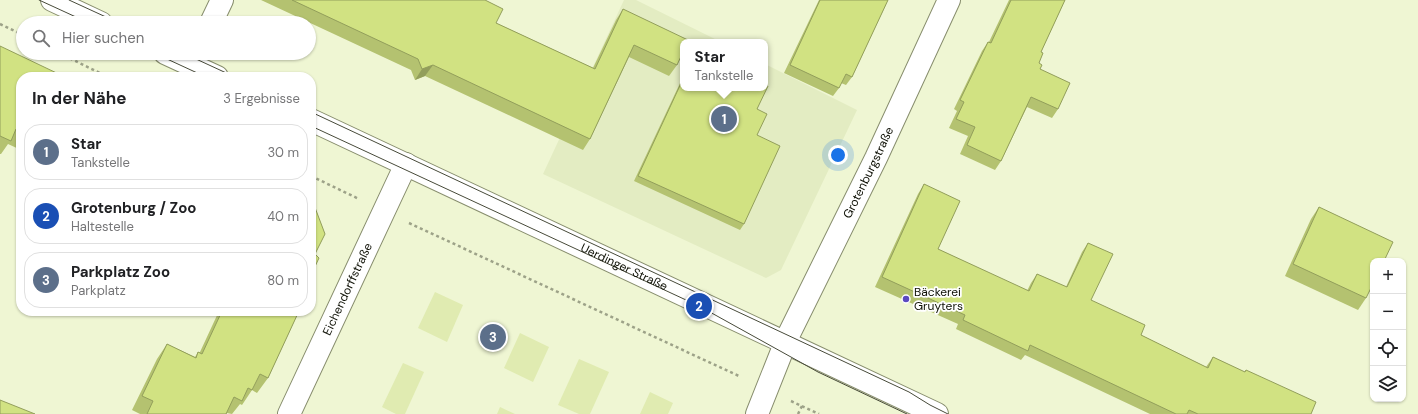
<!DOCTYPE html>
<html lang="de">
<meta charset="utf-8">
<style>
body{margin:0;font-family:"DM Sans",sans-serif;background:#f6f6f6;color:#202124}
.controls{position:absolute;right:12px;bottom:12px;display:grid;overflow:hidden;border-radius:8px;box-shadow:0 1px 3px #0004}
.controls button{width:36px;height:36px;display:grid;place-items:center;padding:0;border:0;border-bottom:1px solid #e0e0e0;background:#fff;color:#202124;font:20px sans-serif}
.you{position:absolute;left:838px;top:155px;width:14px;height:14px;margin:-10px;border:3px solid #fff;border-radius:50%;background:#1a73e8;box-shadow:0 0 0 6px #1a73e833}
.badge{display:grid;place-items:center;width:26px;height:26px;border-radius:50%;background:#5b49c1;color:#fff;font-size:13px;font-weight:700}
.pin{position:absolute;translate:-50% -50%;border:2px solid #fff;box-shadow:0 1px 4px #0006}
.popup{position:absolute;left:680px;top:39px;width:88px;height:52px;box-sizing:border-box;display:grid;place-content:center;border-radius:8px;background:#fff;filter:drop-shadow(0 1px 3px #0005);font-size:13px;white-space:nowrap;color:#757577}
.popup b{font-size:15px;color:#202124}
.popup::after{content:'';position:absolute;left:50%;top:100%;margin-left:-8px;border:8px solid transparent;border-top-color:#fff}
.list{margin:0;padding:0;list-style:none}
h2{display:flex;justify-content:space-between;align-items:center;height:52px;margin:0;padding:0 16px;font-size:17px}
h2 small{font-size:13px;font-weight:400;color:#757577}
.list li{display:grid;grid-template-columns:26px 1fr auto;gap:12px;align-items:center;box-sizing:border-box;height:56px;margin:0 8px 8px;padding:0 8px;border:1px solid #e0e0e0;border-radius:16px}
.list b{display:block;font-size:15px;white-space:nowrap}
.list p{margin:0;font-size:13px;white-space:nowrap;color:#757577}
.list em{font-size:13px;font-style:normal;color:#757577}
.icon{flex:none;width:22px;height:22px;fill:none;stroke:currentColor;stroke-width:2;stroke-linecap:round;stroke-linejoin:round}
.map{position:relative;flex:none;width:1418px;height:414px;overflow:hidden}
.search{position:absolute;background:#fff;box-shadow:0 1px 3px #0004;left:16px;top:16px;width:300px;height:44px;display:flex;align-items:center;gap:10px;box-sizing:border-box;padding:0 14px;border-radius:22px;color:#757577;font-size:15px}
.panel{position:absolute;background:#fff;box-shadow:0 1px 3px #0004;left:16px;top:72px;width:300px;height:244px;border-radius:16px}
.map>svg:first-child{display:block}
</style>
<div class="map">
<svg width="1418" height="414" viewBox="0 0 1418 414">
<rect width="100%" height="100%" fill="#eff6d3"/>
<!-- built -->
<polygon fill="#e3ecc2" points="624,0 636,0 721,42 683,42 683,88 765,88 765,64 857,110 781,270 766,278 543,174"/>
<!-- green -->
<g fill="#e0ebb1">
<polygon points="435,292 463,305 447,342 418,328"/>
<polygon points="520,333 549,347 533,382 504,368"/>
<polygon points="579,359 609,372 590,414 579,414 558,405"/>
<polygon points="403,363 424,372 405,414 396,414 382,407"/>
<polygon points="650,392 673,403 668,414 640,414"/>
<polygon points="500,407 515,414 497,414"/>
</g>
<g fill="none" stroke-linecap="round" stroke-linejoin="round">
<defs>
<g id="minor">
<polyline points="211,23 222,0"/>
<path id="s1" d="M289,414L406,164"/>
<path id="s2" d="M757,414L788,336L876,158L949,0"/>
</g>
<g id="major">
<polyline points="52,0 101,23"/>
<polyline points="165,53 217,77"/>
<path id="s3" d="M311,120L937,414"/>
</g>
</defs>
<!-- minor casing -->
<use href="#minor" stroke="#878d6d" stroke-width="24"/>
<!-- major casing -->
<use href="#major" stroke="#878d6d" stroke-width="24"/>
<!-- path -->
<g stroke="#9da288" stroke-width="2.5" stroke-dasharray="3 3" stroke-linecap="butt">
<polyline points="0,24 23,35"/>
<polyline points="59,53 108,77"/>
<polyline points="311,176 359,199"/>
<polyline points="409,223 741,377"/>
<polyline points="791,401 819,414"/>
<polyline points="798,414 802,406"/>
</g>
<!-- minor -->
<use href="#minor" stroke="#fff" stroke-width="22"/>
<!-- major -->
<use href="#major" stroke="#fff" stroke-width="22"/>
<!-- tram -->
<g stroke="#474a39" stroke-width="1">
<polyline points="39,0 89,23"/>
<polyline points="69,0 119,23"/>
<polyline points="154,53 206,77"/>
<polyline points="183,53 235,77"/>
<polyline points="311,112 909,392 930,405 948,414"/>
<polyline points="311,126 699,306 818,372 907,414"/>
</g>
</g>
<!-- wall -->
<g fill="#b4c270">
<polygon points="261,0 485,0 496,23 593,68 616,20 623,9 677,65 669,76 629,57 590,139 583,150 425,76 415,80 411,70"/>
<polygon points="819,0 888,0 852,77 846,85 841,83 839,88 833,96 784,73"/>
<polygon points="1009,0 1065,0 1041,52 1039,63 1040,69 1058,109 1052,118 1027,107 1001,161 995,170 960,154 968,136 949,128 957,111 954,109 982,51 988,42 989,42"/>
<polygon points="0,46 21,77 21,150 8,144 1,154 0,154"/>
<polygon points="683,78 683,88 715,89 715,88 765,88 757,109 757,135 744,224 740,230 634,181 681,81"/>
<polygon points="924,184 938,249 1027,291 1031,283 1037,274 1066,287 1082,252 1088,243 1091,300 1141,335 1206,367 1213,357 1244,372 1246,370 1311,414 1150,414 1025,355 1021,360 956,329 958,324 875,287 918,194"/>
<polygon points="1319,207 1366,298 1358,310 1285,276 1311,219"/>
<polygon points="219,311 299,311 268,378 257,393 252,390 242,405 240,404 232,414 227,413 226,414 140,414 132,410 157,359 167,344 195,357 198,352 200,352"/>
</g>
<!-- shaded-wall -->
<polygon fill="#929e5b" points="433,65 425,76 415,80 422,69"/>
<!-- building -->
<g fill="#d1e282" stroke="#929e5b">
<polygon points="292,0 485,0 503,9 496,23 595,69 623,9 688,40 687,42 683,42 683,52 677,65 634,45 590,139 433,65 422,69 418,59"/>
<polygon points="820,0 888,0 852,77 846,74 839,88 790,65"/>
<polygon points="1011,0 1065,0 1041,52 1043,53 1039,63 1042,65 1040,69 1070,83 1058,109 1031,97 1001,161 967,145 975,127 956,119 964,102 960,100 988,42 991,43"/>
<polygon points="0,46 65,77 21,77 21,132 16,129 11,141 0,136"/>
<polygon points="683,79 683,88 712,88 716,90 717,88 765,88 765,85 768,86 757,109 767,114 757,135 780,146 744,224 638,176"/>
<polygon points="924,184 960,201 938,249 1029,291 1037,274 1067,287 1088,243 1113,254 1091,300 1145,325 1141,335 1208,368 1213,357 1245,372 1246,370 1316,402 1311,414 1198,414 1189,410 1187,414 1176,414 1030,345 1028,351 963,320 965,315 882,277"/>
<polygon points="311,197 325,234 315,254 319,258 311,275"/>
<polygon points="1319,207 1393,242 1384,261 1373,261 1373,284 1366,298 1293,264"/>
<polygon points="311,280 313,281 311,286"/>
<polygon points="222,311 299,311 268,378 260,374 252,390 248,388 242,401 234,397 226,414 147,414 153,401 142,396 167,344 196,358 198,352 202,354"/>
<polygon points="0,400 35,414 0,414"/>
</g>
<!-- markers -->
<circle fill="#5b49c1" stroke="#fff" stroke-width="1.5" cx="906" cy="299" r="4"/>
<g text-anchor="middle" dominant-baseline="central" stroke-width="3.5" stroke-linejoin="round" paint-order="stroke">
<!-- street labels -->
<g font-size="12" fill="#0e1005" stroke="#fff">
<text stroke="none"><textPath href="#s2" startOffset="266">Grotenburgstraße</textPath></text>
<text stroke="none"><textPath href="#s3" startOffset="346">Uerdinger Straße</textPath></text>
<text stroke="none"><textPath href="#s1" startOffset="138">Eichendorffstraße</textPath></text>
</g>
<!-- poi labels -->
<g font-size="12" fill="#0e1005" stroke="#fff" text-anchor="start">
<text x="914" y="292">Bäckerei<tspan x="914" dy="14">Gruyters</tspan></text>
</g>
</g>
</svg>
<div class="controls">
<button>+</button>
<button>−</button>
<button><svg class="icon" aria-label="locate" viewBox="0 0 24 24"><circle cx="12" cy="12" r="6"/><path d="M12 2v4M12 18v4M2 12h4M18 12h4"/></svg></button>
<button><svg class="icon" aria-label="layers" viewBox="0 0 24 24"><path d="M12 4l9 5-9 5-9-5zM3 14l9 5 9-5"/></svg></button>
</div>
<div class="you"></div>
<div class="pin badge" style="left:724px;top:119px;background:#5c6f8a">1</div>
<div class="popup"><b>Star</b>Tankstelle</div>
<div class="pin badge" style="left:699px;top:306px;background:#1a4fb4">2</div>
<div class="pin badge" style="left:493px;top:337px;background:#5c6f8a">3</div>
<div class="search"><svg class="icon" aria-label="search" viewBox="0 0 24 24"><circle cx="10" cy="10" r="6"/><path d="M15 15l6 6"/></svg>Hier suchen</div>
<section class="panel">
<h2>In der Nähe<small>3 Ergebnisse</small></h2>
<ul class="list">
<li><span class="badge" style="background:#5c6f8a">1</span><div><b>Star</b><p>Tankstelle</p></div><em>30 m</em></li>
<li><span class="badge" style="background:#1a4fb4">2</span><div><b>Grotenburg / Zoo</b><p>Haltestelle</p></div><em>40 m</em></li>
<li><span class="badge" style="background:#5c6f8a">3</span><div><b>Parkplatz Zoo</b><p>Parkplatz</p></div><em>80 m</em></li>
</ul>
</section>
</div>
